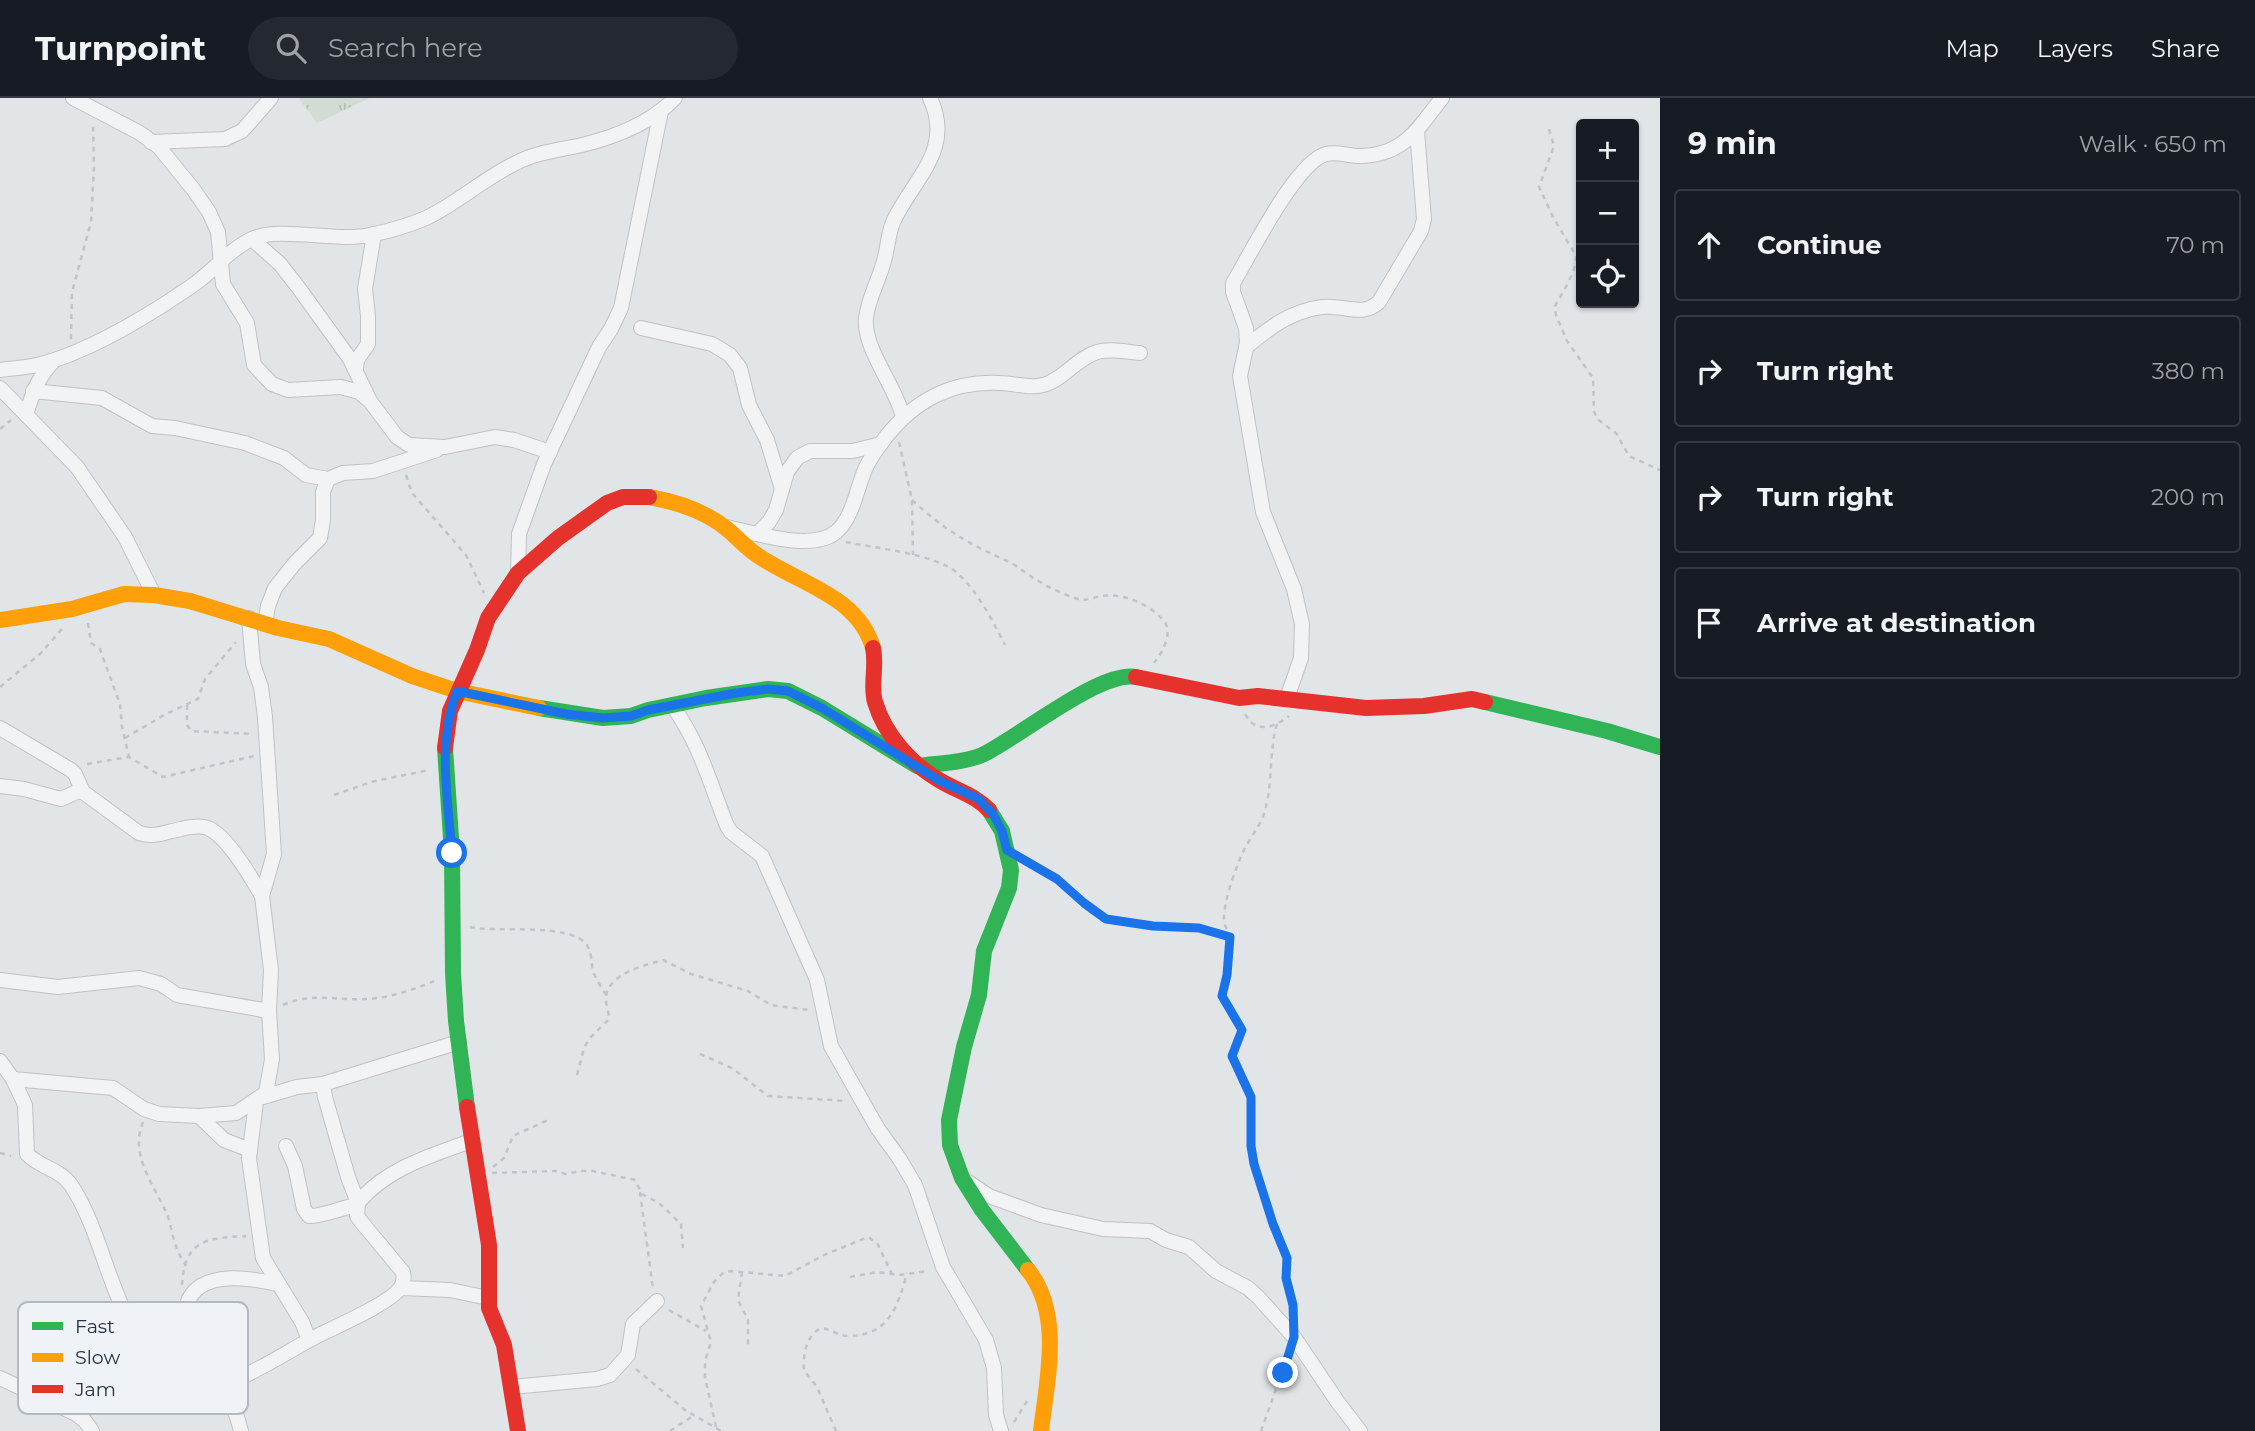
<!DOCTYPE html>
<meta charset="utf-8">
<style>
body{margin:0;font-family:Montserrat,sans-serif;background:#242831;color:#f1f3f6}
.controls{position:absolute;right:21px;top:21px;display:grid;overflow:hidden;border-radius:7px;box-shadow:0 2px 5px #0004}
.controls button{width:63px;height:63px;display:grid;place-items:center;padding:0;border:0;border-bottom:2px solid #363941;background:#171b24;color:#f1f3f6;font:35px sans-serif}
.stop{position:absolute;width:21px;height:21px;margin:-16px;border:5px solid #1a73e8;border-radius:50%;background:#fff}
.stop.end{background:#1a73e8;border-color:#fff;box-shadow:0 2px 7px #0008}
.list{margin:0;padding:0;list-style:none}
h2{display:flex;justify-content:space-between;align-items:center;height:91px;margin:0;padding:0 28px;font-size:30px}
h2 small{font-size:23px;font-weight:400;color:#9ea1a6}
.list li{display:grid;grid-template-columns:46px 1fr auto;gap:21px;align-items:center;box-sizing:border-box;height:112px;margin:0 14px 14px;padding:0 14px;border:2px solid #363941;border-radius:7px}
.list b{display:block;font-size:26px;white-space:nowrap}
.list em{font-size:23px;font-style:normal;color:#9ea1a6}
.icon{flex:none;width:38px;height:38px;fill:none;stroke:currentColor;stroke-width:2;stroke-linecap:round;stroke-linejoin:round}
.map{position:relative;flex:none;width:1660px;height:1333px;overflow:hidden}
header{display:flex;align-items:center;gap:42px;box-sizing:border-box;height:98px;padding:0 35px;background:#171b24;border-bottom:2px solid #363941}
header strong{font-size:33px}
nav{display:flex;gap:38px;margin-inline-start:auto;font-size:24px}
.search{width:490px;height:63px;background:#242831;display:flex;align-items:center;gap:18px;box-sizing:border-box;padding:0 24px;border-radius:38px;color:#9ea1a6;font-size:26px}
main{display:flex}
aside{flex:1;background:#171b24}
.map>svg:first-child{display:block}
</style>
<header>
<strong>Turnpoint</strong>
<div class="search"><svg class="icon" aria-label="search" viewBox="0 0 24 24"><circle cx="10" cy="10" r="6"/><path d="M15 15l6 6"/></svg>Search here</div>
<nav><a>Map</a><a>Layers</a><a>Share</a></nav>
</header>
<main>
<div class="map">
<svg width="1660" height="1333" viewBox="0 0 1660 1333">
<defs>
<pattern id="grass-tufts" width="24" height="20" patternUnits="userSpaceOnUse" patternTransform="scale(1.75)"><rect width="24" height="20" fill="#d2dcd2"/><path d="M3 7l-1-3M5 7V3M7 7l1-3M15 17l-1-3M17 17v-4M19 17l1-3" fill="none" stroke="#b4bdb6"/></pattern>
</defs>
<rect width="100%" height="100%" fill="#e2e5e8"/>
<!-- grass -->
<polygon fill="url(#grass-tufts)" points="299,0 370,0 317,25"/>
<g fill="none" stroke-linecap="round" stroke-linejoin="round">
<defs>
<g id="street">
<polyline points="73,0 140,35 159,49 193,91 209,114 218,134 223,186 247,225 254,267 272,286 288,292 341,289 359,294 370,303 397,339 409,347 445,349 495,339 514,342 550,354"/>
<polyline points="151,44 225,41 242,33 271,0"/>
<polyline points="252,141 280,166 298,189 350,261 369,301"/>
<polyline points="641,230 712,246 730,257 740,270 749,307 767,342 782,391"/>
<path d="M1246,249C1269,230 1291,213 1322,209C1343,206 1362,220 1379,204L1421,133L1424,121L1417,33"/>
<polyline points="356,271 357,262 368,246 368,218 365,191 374,136"/>
<path d="M0,272C12,270 25,270 37,267C88,255 153,215 196,185C216,170 231,150 254,140C282,129 338,144 370,137C389,133 408,128 426,120C458,105 484,80 516,65C537,54 560,52 582,47C615,39 651,25 675,0"/>
<polyline points="0,290 77,369 125,439 154,497"/>
<polyline points="33,293 102,300 152,328 175,330 245,345 284,360 306,377 328,381 343,375 373,373 437,352"/>
<path d="M26,317C32,297 38,278 54,263"/>
<path d="M903,319C896,288 863,251 866,220C868,201 879,182 884,163C888,150 888,134 894,122C915,79 954,51 930,0"/>
<path d="M727,429C755,435 812,454 836,434C854,419 857,387 867,367C872,358 879,348 885,340C915,302 951,283 1000,285C1015,285 1028,291 1043,287C1063,282 1077,260 1097,254C1109,250 1127,254 1140,255"/>
<polyline points="757,436 769,424 776,412 787,374 797,360 810,353 853,353 881,346"/>
<polyline points="518,475 519,436 544,366 599,249 611,231 621,210 661,13"/>
<polyline points="265,526 268,508 275,490 295,465 320,440 323,422 323,394 328,381"/>
<path d="M1287,600L1301,560L1302,526L1294,491L1263,414L1240,278L1247,245L1246,230L1233,194V185C1250,157 1296,64 1326,56C1336,53 1349,58 1359,58C1403,58 1417,32 1442,0"/>
<path d="M672,607C701,648 709,683 727,728L731,734L762,758L817,882L831,948L878,1031L899,1060L915,1087L943,1169L986,1242L994,1270L996,1317L1001,1333"/>
<path d="M0,630L71,672L75,676L83,694L139,735C155,740 165,734 181,731C189,729 200,727 208,730C228,739 251,779 262,798"/>
<polyline points="0,688 24,691 61,701 81,692"/>
<polyline points="0,882 58,889 139,880 161,886 177,897 269,913"/>
<path d="M0,963L13,981L25,1007L27,1056C39,1069 60,1071 71,1087C98,1128 106,1180 129,1223C136,1236 143,1255 155,1263L174,1262L191,1253C214,1260 236,1311 241,1333"/>
<polyline points="13,981 113,990 144,1011 159,1016 199,1018 236,1015 266,995 272,961 269,913 271,872 262,798 274,756 265,619 261,589 253,566 249,520"/>
<polyline points="323,986 325,999 348,1079 358,1105"/>
<polyline points="263,999 297,989 323,986 459,944"/>
<polyline points="256,1004 249,1060 263,1160 302,1224 309,1242"/>
<polyline points="199,1018 224,1042 250,1052"/>
<path d="M286,1048L295,1068L304,1111L309,1118C319,1119 345,1109 357,1107"/>
<polyline points="968,1084 989,1098 1041,1117 1103,1131 1150,1133 1166,1142 1189,1149 1216,1173 1248,1190 1258,1199 1294,1239 1337,1303 1360,1333"/>
<polyline points="401,1190 450,1192 488,1200"/>
<path d="M191,1253C184,1241 184,1230 185,1216C189,1170 247,1179 277,1186"/>
<polyline points="0,1280 76,1316 85,1323 92,1333"/>
<path d="M222,1288C255,1275 282,1257 313,1240C332,1230 390,1206 401,1189C404,1184 404,1179 403,1174L363,1126L357,1118L358,1105C385,1071 432,1057 471,1043"/>
<polyline points="512,1289 597,1281 610,1277 628,1257 633,1226 657,1203"/>
</g>
</defs>
<!-- street casing -->
<use href="#street" stroke="#bfc1c6" stroke-width="16"/>
<!-- path -->
<g stroke="#c1c3c8" stroke-width="2.5" stroke-dasharray="5 5" stroke-linecap="butt">
<path d="M1549,31L1554,48L1539,89L1553,119L1576,158C1577,172 1562,196 1555,208L1556,217L1567,243L1593,280L1594,313L1597,321L1616,335L1629,358L1660,372"/>
<polyline points="71,241 72,194 91,124 94,69 93,26"/>
<polyline points="0,331 11,322"/>
<polyline points="899,344 912,402 913,457"/>
<polyline points="406,377 412,395 466,457 484,495"/>
<path d="M912,402C943,431 967,445 1005,462C1017,467 1026,476 1037,482C1047,489 1063,496 1075,500C1085,504 1091,500 1101,498C1123,495 1148,505 1163,522C1174,533 1163,554 1154,565"/>
<path d="M846,444C874,450 935,456 956,474C978,493 992,522 1005,547"/>
<polyline points="88,525 91,545 100,551 102,557 120,606 122,629 129,659"/>
<polyline points="0,589 41,555 63,530"/>
<polyline points="187,607 187,627 191,633 253,636"/>
<path d="M1245,616C1256,636 1273,630 1289,618"/>
<path d="M1277,626C1268,655 1274,692 1262,721C1258,730 1251,739 1246,748C1237,765 1224,802 1224,820C1223,827 1229,833 1230,840C1232,850 1224,886 1221,898L1241,930V935L1232,958L1251,999V1048L1254,1066L1273,1126L1287,1160L1286,1179L1293,1217"/>
<polyline points="125,640 164,617 198,601 205,581 236,544"/>
<polyline points="87,666 129,659 163,679 254,658"/>
<polyline points="334,697 371,684 429,672"/>
<path d="M1026,763C1036,769 1049,774 1058,782C1075,795 1089,816 1110,822C1149,833 1189,825 1229,838"/>
<path d="M470,829C497,835 570,824 587,847C592,855 591,864 593,873C596,882 602,890 606,897"/>
<path d="M283,907C311,894 340,903 369,901C393,899 415,891 437,882"/>
<polyline points="700,956 732,970 768,998 847,1003"/>
<path d="M577,977L584,950L589,941L609,921C609,914 605,905 606,898C610,875 645,867 663,862L691,876L748,893L771,907L809,912"/>
<path d="M143,1024C129,1057 154,1087 167,1116C171,1127 172,1138 176,1148C178,1155 182,1161 186,1168"/>
<polyline points="0,1055 11,1058"/>
<polyline points="493,1069 504,1060 513,1038 548,1022"/>
<polyline points="492,1075 555,1073 566,1076 580,1073 593,1073 635,1082 642,1096 659,1105 681,1126 683,1150"/>
<polyline points="640,1094 653,1191"/>
<polyline points="742,1174 738,1202 748,1222 748,1249"/>
<polyline points="850,1179 877,1174 899,1177 928,1173"/>
<path d="M182,1187C185,1142 205,1140 246,1138"/>
<polyline points="669,1212 706,1233"/>
<polyline points="636,1271 685,1312 721,1333"/>
<polyline points="1014,1324 1027,1303"/>
<polyline points="716,1329 705,1279 705,1263 711,1244 701,1208 714,1184 723,1175 731,1173 785,1178 824,1157 868,1139 877,1145 892,1176"/>
<polyline points="670,1333 693,1318"/>
<path d="M836,1333L817,1289L804,1272C803,1256 806,1238 821,1230C831,1231 838,1238 848,1238C889,1238 898,1208 907,1175"/>
<polyline points="1261,1333 1288,1258"/>
</g>
<!-- street -->
<use href="#street" stroke="#f2f3f4" stroke-width="14"/>
<!-- fast -->
<g stroke="#30b455" stroke-width="16">
<polyline points="1485,604 1607,633 1660,649"/>
<path d="M539,610L603,620L631,618L648,612L706,600L768,591L788,593L822,610L917,668C938,665 963,665 982,657C1018,640 1100,572 1136,579"/>
<polyline points="445,650 452,755 453,875 456,923 467,1009"/>
<polyline points="989,712 1002,733 1011,772 1009,790 984,853 979,897 964,949 949,1022 950,1047 962,1080 982,1112 1028,1172"/>
</g>
<!-- slow -->
<g stroke="#ff9f0a" stroke-width="16">
<path d="M649,399C677,404 705,413 727,431C738,440 748,452 760,459C800,486 858,498 873,550"/>
<polyline points="0,522 72,511 124,496 154,497 190,503 278,530 329,541 412,578 457,593 539,610"/>
<path d="M1028,1172C1063,1216 1047,1281 1041,1333"/>
</g>
<!-- jam -->
<g stroke="#e5322d" stroke-width="16">
<path d="M873,550C877,568 870,588 875,604C885,637 910,665 939,682C957,693 975,697 989,712"/>
<polyline points="1136,579 1239,600 1258,598 1366,610 1424,608 1472,601 1485,604"/>
<polyline points="445,650 450,613 477,552 488,520 518,475 558,440 607,405 623,399 649,399"/>
<polyline points="467,1009 489,1147 489,1210 504,1247 518,1333"/>
</g>
</g>
<g fill="none" stroke-linecap="round" stroke-linejoin="round">
<!-- route -->
<path stroke="#1a73e8" stroke-width="9" d="M452,755C448,701 437,644 457,593L566,616L603,620L631,618L648,612L736,595L768,591L788,593L822,610L940,683L979,701L993,716L1002,733L1007,752L1057,781L1084,805L1106,821L1153,828L1199,830L1230,839L1227,877L1222,898L1242,932L1232,958L1251,999V1048L1254,1066L1273,1126L1287,1160L1286,1180L1293,1207L1294,1239L1283,1275"/>
</g>
<!-- legend -->
<rect x="18" y="1204" width="230" height="112" rx="10" fill="#eff3f7" stroke="#b3b9c1" stroke-width="2"/>
<rect x="32" y="1224" width="31" height="8" fill="#30b455"/>
<rect x="32" y="1255" width="31" height="9" fill="#ff9f0a"/>
<rect x="32" y="1287" width="31" height="8" fill="#e5322d"/>
<g font-size="19" fill="#273142">
<text x="75" y="1235">Fast</text>
<text x="75" y="1266">Slow</text>
<text x="75" y="1298">Jam</text>
</g>
</svg>
<div class="controls">
<button>+</button>
<button>−</button>
<button><svg class="icon" aria-label="locate" viewBox="0 0 24 24"><circle cx="12" cy="12" r="6"/><path d="M12 2v4M12 18v4M2 12h4M18 12h4"/></svg></button>
</div>
<div class="stop" style="left:452px;top:755px"></div>
<div class="stop end" style="left:1283px;top:1275px"></div>
</div>
<aside>
<h2>9 min<small>Walk · 650 m</small></h2>
<ul class="list">
<li><svg class="icon" aria-label="ahead" viewBox="0 0 24 24"><path d="M12 20V5M6 11l6-6 6 6"/></svg><div><b>Continue</b></div><em>70 m</em></li>
<li><svg class="icon" aria-label="right" viewBox="0 0 24 24"><path d="M7 20v-9h11M14 6l5 5-5 5"/></svg><div><b>Turn right</b></div><em>380 m</em></li>
<li><svg class="icon" aria-label="right" viewBox="0 0 24 24"><path d="M7 20v-9h11M14 6l5 5-5 5"/></svg><div><b>Turn right</b></div><em>200 m</em></li>
<li><svg class="icon" aria-label="arrive" viewBox="0 0 24 24"><path d="M6 21V4h12l-3 4 3 4H6"/></svg><div><b>Arrive at destination</b></div></li>
</ul>
</aside>
</main>
